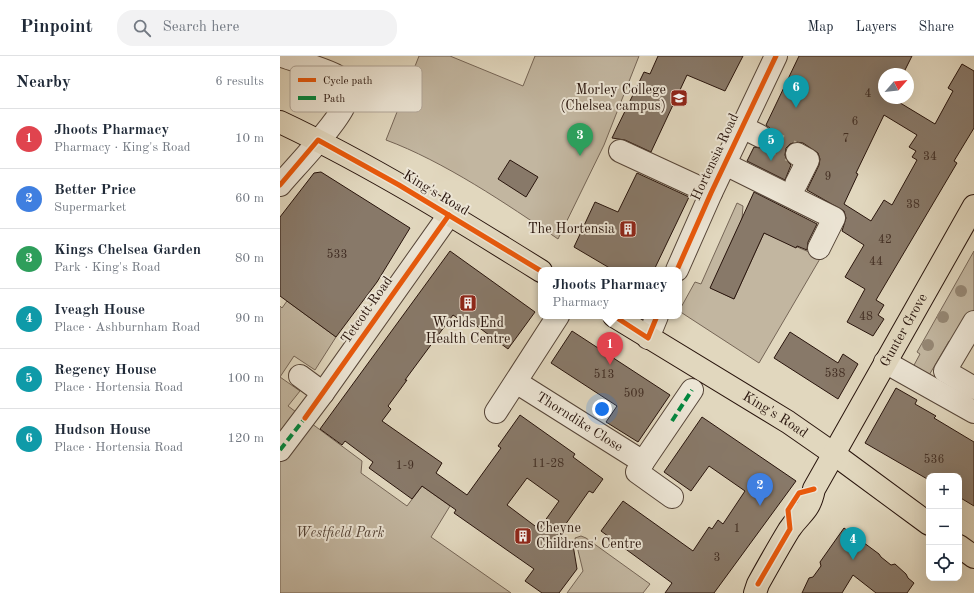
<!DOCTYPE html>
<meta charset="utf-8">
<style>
body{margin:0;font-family:"Old Standard TT",serif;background:#f2f2f3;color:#1f2937}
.controls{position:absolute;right:12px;bottom:12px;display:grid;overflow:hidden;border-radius:8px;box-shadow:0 4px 16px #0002}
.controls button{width:36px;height:36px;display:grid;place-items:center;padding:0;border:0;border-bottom:1px solid #e0e1e3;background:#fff;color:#1f2937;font:20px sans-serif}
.compass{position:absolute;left:598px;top:12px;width:36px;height:36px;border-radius:50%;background:#fff;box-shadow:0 4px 16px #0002;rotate:62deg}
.you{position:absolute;left:322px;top:353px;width:14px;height:14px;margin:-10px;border:3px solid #fff;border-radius:50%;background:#1a73e8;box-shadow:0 0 0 6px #1a73e833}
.badge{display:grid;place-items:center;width:26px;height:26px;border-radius:50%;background:#8f2418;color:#fff;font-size:13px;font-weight:700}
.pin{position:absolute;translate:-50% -33px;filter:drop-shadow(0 1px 2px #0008)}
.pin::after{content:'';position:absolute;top:21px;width:14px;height:12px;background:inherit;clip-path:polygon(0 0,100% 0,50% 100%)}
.popup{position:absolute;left:258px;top:211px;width:144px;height:52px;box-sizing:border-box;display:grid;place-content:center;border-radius:8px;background:#fff;filter:drop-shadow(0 1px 3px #0005);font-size:13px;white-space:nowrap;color:#747a83}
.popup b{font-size:15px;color:#1f2937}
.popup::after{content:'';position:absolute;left:50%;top:100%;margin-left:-8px;border:8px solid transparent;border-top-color:#fff}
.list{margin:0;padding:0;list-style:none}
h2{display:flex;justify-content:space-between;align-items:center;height:52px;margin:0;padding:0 16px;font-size:17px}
h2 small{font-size:13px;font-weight:400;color:#747a83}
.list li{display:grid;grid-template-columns:26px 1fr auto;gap:12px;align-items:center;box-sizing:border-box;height:60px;padding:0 16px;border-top:1px solid #e0e1e3}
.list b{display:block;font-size:15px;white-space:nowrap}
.list p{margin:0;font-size:13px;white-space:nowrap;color:#747a83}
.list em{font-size:13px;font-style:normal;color:#747a83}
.icon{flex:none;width:22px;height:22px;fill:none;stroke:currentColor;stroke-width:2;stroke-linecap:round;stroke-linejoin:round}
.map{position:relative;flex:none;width:694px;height:537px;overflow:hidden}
header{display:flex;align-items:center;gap:24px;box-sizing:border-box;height:56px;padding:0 20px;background:#fff;border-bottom:1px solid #e0e1e3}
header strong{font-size:19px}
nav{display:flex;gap:22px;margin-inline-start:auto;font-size:14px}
.search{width:280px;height:36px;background:#f2f2f3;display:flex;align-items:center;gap:10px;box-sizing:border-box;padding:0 14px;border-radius:16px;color:#747a83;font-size:15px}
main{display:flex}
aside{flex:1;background:#fff}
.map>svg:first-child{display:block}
</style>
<header>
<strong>Pinpoint</strong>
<div class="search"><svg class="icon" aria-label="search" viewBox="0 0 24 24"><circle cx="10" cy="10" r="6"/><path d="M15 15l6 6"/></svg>Search here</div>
<nav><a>Map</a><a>Layers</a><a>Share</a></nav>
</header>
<main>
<aside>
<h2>Nearby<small>6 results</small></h2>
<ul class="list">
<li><span class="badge" style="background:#e0444e">1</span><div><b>Jhoots Pharmacy</b><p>Pharmacy · King's Road</p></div><em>10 m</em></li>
<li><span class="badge" style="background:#3f7fe0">2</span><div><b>Better Price</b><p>Supermarket</p></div><em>60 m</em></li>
<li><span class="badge" style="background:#2e9e5b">3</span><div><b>Kings Chelsea Garden</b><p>Park · King's Road</p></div><em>80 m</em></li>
<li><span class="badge" style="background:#0f9aa8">4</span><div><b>Iveagh House</b><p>Place · Ashburnham Road</p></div><em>90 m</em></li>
<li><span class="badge" style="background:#0f9aa8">5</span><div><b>Regency House</b><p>Place · Hortensia Road</p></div><em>100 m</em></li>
<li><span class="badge" style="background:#0f9aa8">6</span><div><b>Hudson House</b><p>Place · Hortensia Road</p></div><em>120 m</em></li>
</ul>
</aside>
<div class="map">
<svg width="694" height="537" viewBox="0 0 694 537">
<rect width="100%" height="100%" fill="#e1d7be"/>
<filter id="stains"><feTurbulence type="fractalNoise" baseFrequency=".005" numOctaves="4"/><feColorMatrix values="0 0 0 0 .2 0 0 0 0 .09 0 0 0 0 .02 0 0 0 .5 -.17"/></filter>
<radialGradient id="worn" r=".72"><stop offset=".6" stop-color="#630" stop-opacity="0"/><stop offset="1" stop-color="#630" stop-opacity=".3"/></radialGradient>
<!-- green -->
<g fill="#c2b6a0" stroke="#756556">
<path d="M139,0H170L243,30L255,0H359L324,89L278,183C227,148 163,105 106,84Z"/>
<polygon points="457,147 463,150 462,163 431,232 454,243 484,177 541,201 479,307 399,255 415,226 421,228"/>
<polygon points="694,195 694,254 679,280 671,286 669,285 648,321 633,311 640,298 637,296"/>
<polygon points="7,245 56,281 35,314 14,300 0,321 20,335 8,350 82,405 81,417 127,450 142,430 170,450 151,481 231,537 0,537 0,250 2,252"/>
<polygon points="301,480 306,482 370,528 363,537 287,537 303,515 295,482"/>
</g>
<!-- building -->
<g fill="#887969" stroke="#28140c" fill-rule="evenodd">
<polygon points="378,0 463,0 445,35 407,19 371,96 345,84 332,82 364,16 370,18"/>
<path d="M519,0H632L623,18H604V42H612L655,68L673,35L668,32L682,8L694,15V72L674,105L677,107L596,244L604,249L598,259L604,263L593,280L567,266L585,233L565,221L584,189L562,175L566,162L564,155L527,134L539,109L540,103L538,97L523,87L516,86L510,88L506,92L505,99L507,105L511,109L505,124L467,105L474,91L480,92L487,91L491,85L492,79L491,73L486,69ZM604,59L637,79L629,91L636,95L632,101L637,104L612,149L604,144L591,165L564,148L578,118L576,117Z"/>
<polygon points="230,104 258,121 246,141 218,123"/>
<polygon points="41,116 130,172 97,226 56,281 0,240 0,161 34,117"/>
<polygon points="357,117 409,141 374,214 333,214 294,191 315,146 338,156"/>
<polygon points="474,136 537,168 528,186 527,194 517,190 516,192 484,177 454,243 430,232"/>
<path d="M170,195L255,256L228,293L182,259L179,263L173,259L125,324H127L108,350L111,353L102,365L162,407L156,417L187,439L221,392L218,390L240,359L295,398L293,401L323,423L313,437L309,435L278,479L293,489L297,513L279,537H262L245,525L254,513L174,457L176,454L142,430L132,443L89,412L93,406L65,385L62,389L40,373ZM247,422L279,445L259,473L227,449Z"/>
<polygon points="292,275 390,339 358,386 326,366 337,350 271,307"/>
<polygon points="510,276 558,307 563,298 578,308 558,343 494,302"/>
<polygon points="616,332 637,344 635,348 656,360 654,362 694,386 694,450 679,441 679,420 649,420 649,424 585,387"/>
<polygon points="422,361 516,425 434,537 385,537 392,527 321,475 343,445 413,495 429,471 432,473 438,464 443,468 465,435 429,410 411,435 384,416"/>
<polygon points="564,472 599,498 601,501 611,509 615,508 626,518 628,522 634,527 627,537 596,537 573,519 562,537 522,537 529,522 533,521 541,510 540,506"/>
</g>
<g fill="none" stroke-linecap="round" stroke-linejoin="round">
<!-- minor-tunnel -->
<polyline stroke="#bcb09a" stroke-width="22" stroke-dasharray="22 11" stroke-linecap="butt" points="480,80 517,98"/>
<defs>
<g id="minor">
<polyline points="462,71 480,80"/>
<polyline points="340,95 431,137"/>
<polyline points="445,108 554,162 539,192"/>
<polyline points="516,128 528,104 517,98"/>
<path d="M0,129C15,111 61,64 66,45C68,36 65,25 57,20C45,13 16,5 2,0"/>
<polyline points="397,214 431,137 496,0"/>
<polyline points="694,266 665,315 694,332"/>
<polyline points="368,282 377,260"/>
<polyline points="605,306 694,356"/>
<polyline points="20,320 43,337"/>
<path id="s1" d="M236,326L363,406L412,334"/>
<polyline points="216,356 278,260"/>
<polyline points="0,394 43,337 169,159"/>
<polyline points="363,406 357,416 392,441"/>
</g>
<g id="major">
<path d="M0,66C91,109 176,162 261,215"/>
<path id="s2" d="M334,260L508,366L554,398L649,468"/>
<polyline points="679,490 694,501"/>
</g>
<g id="highway">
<path id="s3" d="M475,537L478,528C488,510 498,492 509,474C521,456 529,457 534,433L694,150"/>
</g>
</defs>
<!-- minor casing -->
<use href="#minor" stroke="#564538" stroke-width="24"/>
<!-- major casing -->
<use href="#major" stroke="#28140c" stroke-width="24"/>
<!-- highway casing -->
<use href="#highway" stroke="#28140c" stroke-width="24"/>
<!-- minor -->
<use href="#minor" stroke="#ece5d5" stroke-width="22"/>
<!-- major -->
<use href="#major" stroke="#e1d7be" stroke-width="22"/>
<!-- highway -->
<use href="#highway" stroke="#e1d7be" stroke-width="22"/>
<!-- quiet -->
<g stroke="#00873e" stroke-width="4" stroke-dasharray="8 4" stroke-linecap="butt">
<polyline points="392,365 412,334"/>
<polyline points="0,394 25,362"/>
</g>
<defs>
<g id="cycleway">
<polyline points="0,129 38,84 119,129 261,215"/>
<polyline points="397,214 431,137 496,0"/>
<polyline points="334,260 368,282 377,260"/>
<polyline points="25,362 169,159"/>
<polyline points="478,528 510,473 508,454 519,437 534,433"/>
</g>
</defs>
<!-- cycleway casing -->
<use href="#cycleway" stroke="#ece5d5" stroke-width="8"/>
<!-- cycleway -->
<use href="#cycleway" stroke="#e8590c" stroke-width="5"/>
</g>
<!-- trees -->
<g fill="#958774">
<circle cx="681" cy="235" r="6"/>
<circle cx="663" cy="261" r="6"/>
<circle cx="648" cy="289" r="6"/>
</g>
<!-- icons -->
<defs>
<symbol id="university-square" viewBox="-11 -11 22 22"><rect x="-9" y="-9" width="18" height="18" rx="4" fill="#8f2418" stroke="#ece5d5"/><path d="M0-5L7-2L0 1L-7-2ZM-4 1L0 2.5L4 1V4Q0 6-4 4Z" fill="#fff"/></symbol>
<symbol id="building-square" viewBox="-11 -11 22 22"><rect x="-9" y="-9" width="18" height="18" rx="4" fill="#8f2418" stroke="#ece5d5"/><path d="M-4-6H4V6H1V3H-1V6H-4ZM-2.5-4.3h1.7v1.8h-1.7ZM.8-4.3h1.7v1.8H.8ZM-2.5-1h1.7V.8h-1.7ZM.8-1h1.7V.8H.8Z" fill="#fff"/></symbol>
</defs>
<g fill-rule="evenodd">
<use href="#university-square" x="389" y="32" width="20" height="20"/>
<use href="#building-square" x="338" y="163" width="20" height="20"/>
<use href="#building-square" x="178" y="237" width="20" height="20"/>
<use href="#building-square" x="233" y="470" width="20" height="20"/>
</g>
<g text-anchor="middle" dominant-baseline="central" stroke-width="4" stroke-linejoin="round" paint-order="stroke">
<!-- number labels -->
<g font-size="12" fill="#402d23">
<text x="588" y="38">4</text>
<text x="575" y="66">6</text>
<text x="566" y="83">7</text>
<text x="650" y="101">34</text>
<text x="548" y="121">9</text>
<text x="633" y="149">38</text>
<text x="605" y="184">42</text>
<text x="57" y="199">533</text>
<text x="596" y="206">44</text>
<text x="586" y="261">48</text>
<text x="555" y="318">538</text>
<text x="324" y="319">513</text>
<text x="354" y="338">509</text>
<text x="654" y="404">536</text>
<text x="268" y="408">11-28</text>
<text x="125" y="410">1-9</text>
<text x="457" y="473">1</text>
<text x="437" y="502">3</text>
</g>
<!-- poi labels -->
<g font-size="14" fill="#28140c" stroke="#ece5d5" text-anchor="end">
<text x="386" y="34">Morley College<tspan x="386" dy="16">(Chelsea campus)</tspan></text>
<text x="335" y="173">The Hortensia</text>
<text x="188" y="267" text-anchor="middle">Worlds End<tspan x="188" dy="16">Health Centre</tspan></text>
<text x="256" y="472" text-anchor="start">Cheyne<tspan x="256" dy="16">Childrens' Centre</tspan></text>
</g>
<!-- street labels -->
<g font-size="14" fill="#28140c" stroke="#ece5d5">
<text transform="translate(435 101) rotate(-65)">Hortensia Road</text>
<text transform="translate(156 137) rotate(31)">King's Road</text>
<text transform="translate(87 254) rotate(-55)">Tetcott Road</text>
<text stroke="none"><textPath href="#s3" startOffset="303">Gunter Grove</textPath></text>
<text stroke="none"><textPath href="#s2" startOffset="189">King's Road</textPath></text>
<text stroke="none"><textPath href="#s1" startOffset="75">Thorndike Close</textPath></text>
</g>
<!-- park labels -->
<g font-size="14" font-style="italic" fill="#564538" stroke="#ece5d5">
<text x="60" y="477">Westfield Park</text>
</g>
</g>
<!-- legend -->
<rect x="10" y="10" width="132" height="46" rx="6" fill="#ece5d5" stroke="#b1a699" stroke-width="1"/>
<rect x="18" y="22" width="18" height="4" fill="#e8590c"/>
<rect x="18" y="40" width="18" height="4" fill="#00873e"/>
<g font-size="11" fill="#28140c">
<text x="43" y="28">Cycle path</text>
<text x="43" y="46">Path</text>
</g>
<rect width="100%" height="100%" filter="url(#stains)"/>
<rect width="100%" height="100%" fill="url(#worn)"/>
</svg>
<div class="controls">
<button>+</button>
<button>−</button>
<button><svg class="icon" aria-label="locate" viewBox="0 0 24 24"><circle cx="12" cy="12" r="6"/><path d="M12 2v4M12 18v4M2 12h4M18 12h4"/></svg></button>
</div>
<svg class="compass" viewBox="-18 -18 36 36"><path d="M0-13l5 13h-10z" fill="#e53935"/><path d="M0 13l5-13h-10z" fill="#747a83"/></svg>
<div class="you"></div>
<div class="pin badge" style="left:330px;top:309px;background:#e0444e">1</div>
<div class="popup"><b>Jhoots Pharmacy</b>Pharmacy</div>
<div class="pin badge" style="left:480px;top:450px;background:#3f7fe0">2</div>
<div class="pin badge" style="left:300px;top:100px;background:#2e9e5b">3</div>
<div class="pin badge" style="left:573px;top:504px;background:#0f9aa8">4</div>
<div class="pin badge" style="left:491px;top:105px;background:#0f9aa8">5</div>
<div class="pin badge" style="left:516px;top:52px;background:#0f9aa8">6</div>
</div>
</main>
